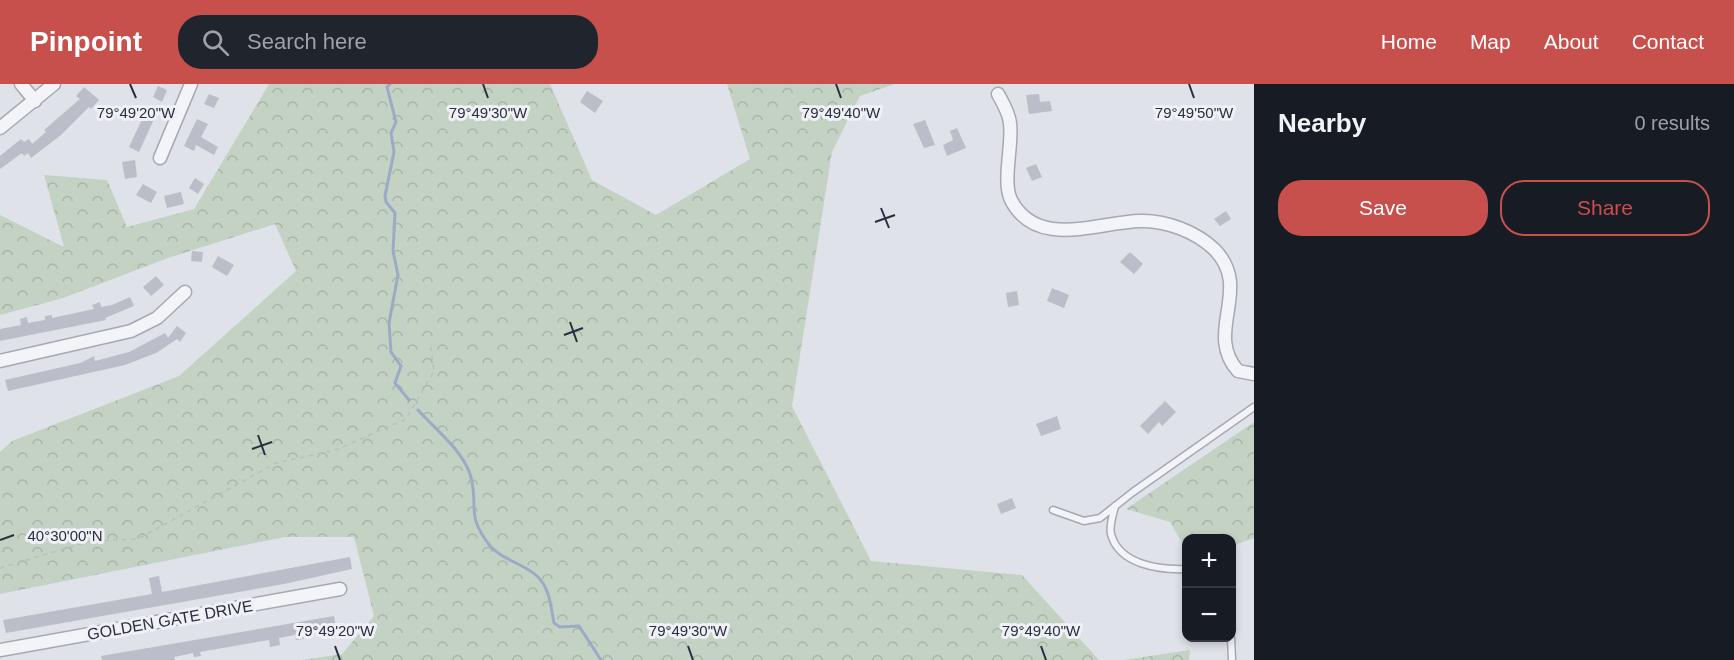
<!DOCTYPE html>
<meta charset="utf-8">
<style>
body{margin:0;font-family:Arial,sans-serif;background:#20242c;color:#f1f3f6}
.controls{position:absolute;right:18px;bottom:18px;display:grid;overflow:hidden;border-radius:12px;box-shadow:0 3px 9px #0003}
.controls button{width:54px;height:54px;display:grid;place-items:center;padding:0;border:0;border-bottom:2px solid #363941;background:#171b24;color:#f1f3f6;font:30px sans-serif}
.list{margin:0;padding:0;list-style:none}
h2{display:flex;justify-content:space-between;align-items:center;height:78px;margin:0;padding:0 24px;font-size:26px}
h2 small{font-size:20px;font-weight:400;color:#9ea1a6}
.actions{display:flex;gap:12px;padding:18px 24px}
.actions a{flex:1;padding:14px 0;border:2px solid #c7504c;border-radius:24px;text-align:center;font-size:21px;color:#c7504c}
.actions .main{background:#c7504c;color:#fff}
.icon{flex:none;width:33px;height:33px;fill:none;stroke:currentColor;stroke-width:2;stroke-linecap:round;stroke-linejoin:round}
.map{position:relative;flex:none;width:1254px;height:576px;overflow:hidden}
header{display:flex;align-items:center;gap:36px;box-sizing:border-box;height:84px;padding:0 30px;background:#c7504c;color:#fff}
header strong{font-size:28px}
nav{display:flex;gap:33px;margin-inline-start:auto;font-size:21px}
.search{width:420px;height:54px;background:#20242c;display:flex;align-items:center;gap:15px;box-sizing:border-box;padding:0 21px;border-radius:24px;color:#9ea1a6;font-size:22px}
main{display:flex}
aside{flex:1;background:#171b24}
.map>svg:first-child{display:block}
</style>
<header>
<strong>Pinpoint</strong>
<div class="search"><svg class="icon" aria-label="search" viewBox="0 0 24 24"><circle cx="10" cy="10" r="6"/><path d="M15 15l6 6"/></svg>Search here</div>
<nav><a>Home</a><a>Map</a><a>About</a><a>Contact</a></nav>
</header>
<main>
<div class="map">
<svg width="1254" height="576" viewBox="0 0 1254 576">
<defs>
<pattern id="forest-crowns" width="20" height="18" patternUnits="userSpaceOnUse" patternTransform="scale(1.5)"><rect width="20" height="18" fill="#c3d2c2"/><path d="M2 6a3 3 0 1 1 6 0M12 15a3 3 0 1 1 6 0" fill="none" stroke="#a8b5a8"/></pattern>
</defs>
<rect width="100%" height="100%" fill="#e0e2e9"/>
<!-- forest -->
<g fill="url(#forest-crowns)">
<polygon points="269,0 550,0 592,96 656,131 750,75 727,0 895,0 860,12 832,68 792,322 871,477 1022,491 1099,576 302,576 342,570 374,532 354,453 285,453 0,510 0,368 12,357 179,292 296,187 275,140 168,174 63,214 0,231 0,131 64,163 44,91 107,96 127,143 194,125"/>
<polygon points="1254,338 1254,454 1232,462 1232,454 1186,454 1186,466 1170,438 1126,425"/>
<polygon points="1190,566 1189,576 1124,576"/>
</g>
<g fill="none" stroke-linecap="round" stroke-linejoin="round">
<!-- stream -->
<g stroke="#9daac7" stroke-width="3">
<polyline points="390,0 387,3 396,38 391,49 394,68 385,112 386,118 395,129 393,167 398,191 389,239 391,268 401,282 395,299 409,316"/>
<path d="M418,326C435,345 462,366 470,390C480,423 464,430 491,463C504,477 523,479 537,492C550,504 551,524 554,539L560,543L579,542L601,576"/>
</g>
</g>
<!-- building -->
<g fill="#bbbdc8">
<polygon points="158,2 167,6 162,18 153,13"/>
<polygon points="84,3 99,16 91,25 89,23 61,51 31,74 28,69 24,72 22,69 0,85 0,72 21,55 24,58 29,55 32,60 46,48 44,46 80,15 76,12"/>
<polygon points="587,7 603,17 595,29 580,18"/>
<polygon points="209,10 219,14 214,24 204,20"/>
<polygon points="1039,10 1040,18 1050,17 1052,27 1029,30 1026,11"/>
<polygon points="145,29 155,33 139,68 129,63"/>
<polygon points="197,35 208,40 201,53 218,63 214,71 196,61 194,67 184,62"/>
<polygon points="925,36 935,61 924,64 913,40"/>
<polygon points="957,44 966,64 947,72 943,61 953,56 950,47"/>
<polygon points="135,76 137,93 125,95 122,78"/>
<polygon points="1036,80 1042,93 1032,97 1026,84"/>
<polygon points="195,94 204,100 198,110 189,104"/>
<polygon points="143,100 157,108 151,119 136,111"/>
<polygon points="181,108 184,120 167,124 164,112"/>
<polygon points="1226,127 1231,135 1220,142 1214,135"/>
<polygon points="192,167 203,168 202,178 191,177"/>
<polygon points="1130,168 1143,180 1134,190 1120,178"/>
<polygon points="218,172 234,181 227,192 212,183"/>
<polygon points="156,192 164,201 151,212 143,203"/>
<polygon points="1052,204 1069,211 1064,224 1047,217"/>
<polygon points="1017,207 1019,221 1008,223 1006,209"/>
<polygon points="130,213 134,222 105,234 106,236 0,257 0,245 21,241 20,235 27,233 28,239 45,236 45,232 52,231 52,234 94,225 92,221 100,218 101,223 112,221"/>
<polygon points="177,242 186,249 180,258 177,255 156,269 125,281 8,307 5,296 80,279 94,272 95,277 129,268 165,249 168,254"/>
<polygon points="1165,317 1176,328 1162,342 1159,338 1148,350 1140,342"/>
<polygon points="1057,332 1061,345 1041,352 1036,340"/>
<polygon points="1012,414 1016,424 1001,430 997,420"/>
<polygon points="350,473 352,485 284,500 6,549 3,536 152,510 149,494 159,492 162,508"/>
<polygon points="334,532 337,548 321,552 320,547 303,550 304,555 296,556 295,551 279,554 280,561 270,563 269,556 200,568 201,572 194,573 193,569 174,573 175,576 102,576 101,572"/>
</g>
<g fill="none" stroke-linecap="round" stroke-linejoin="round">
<defs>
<g id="lane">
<path d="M1115,422C1113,431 1109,441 1111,450C1119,481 1160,486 1186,485"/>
<polyline points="1053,426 1084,437 1100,434 1133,408 1254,323"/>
<polyline points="1231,554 1232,576"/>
</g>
<g id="street">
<polyline points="21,0 35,17"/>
<path d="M998,10C1003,19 1009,29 1010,39C1013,61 1002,97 1011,116C1037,166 1098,138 1140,137C1166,136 1196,148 1214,165C1254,205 1203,248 1238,287L1254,290"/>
<polyline points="0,44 54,0"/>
<polyline points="160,74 191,0"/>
<polyline points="0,277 131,247 157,234 185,208"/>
<polyline points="0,566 340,505"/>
</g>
</defs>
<!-- lane casing -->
<use href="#lane" stroke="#a6a8b3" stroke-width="9"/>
<!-- street casing -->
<use href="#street" stroke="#a6a8b3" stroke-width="15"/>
<!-- path -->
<polyline stroke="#bbbdc3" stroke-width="1.5" stroke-dasharray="4.5 4.5" stroke-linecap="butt" points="0,484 91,457 138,455 276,379 336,366 406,335 434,287 430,259"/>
<!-- lane -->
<use href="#lane" stroke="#f3f4f7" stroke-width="6"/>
<!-- street -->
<use href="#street" stroke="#f3f4f7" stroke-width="12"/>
</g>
<!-- ticks -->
<path fill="none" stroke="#2a2e3f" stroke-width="2" d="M130,0L136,14M483,0L488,14M836,0L841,14M1189,0L1194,14M881,124L889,144M875,138L895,131M570,238L577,258M564,251L583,244M258,351L265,371M252,365L272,358M0,456L14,451M335,562L340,576M688,562L693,576M1041,562L1046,576"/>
<g text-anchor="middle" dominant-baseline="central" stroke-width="6" stroke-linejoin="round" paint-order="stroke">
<!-- street labels -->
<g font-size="16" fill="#2a2e3f" stroke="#f0f1f6">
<text transform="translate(170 536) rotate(-10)">GOLDEN GATE DRIVE</text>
</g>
</g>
<g font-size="15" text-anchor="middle" fill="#2a2e3f" stroke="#f0f1f6" stroke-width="6" stroke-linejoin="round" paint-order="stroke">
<text x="136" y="34">79°49'20"W</text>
<text x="488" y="34">79°49'30"W</text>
<text x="841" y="34">79°49'40"W</text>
<text x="1194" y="34">79°49'50"W</text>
<text x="65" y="457">40°30'00"N</text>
<text x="335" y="552">79°49'20"W</text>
<text x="688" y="552">79°49'30"W</text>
<text x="1041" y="552">79°49'40"W</text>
</g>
</svg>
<div class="controls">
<button>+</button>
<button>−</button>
</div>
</div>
<aside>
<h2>Nearby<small>0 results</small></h2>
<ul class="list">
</ul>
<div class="actions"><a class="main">Save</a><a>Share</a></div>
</aside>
</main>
